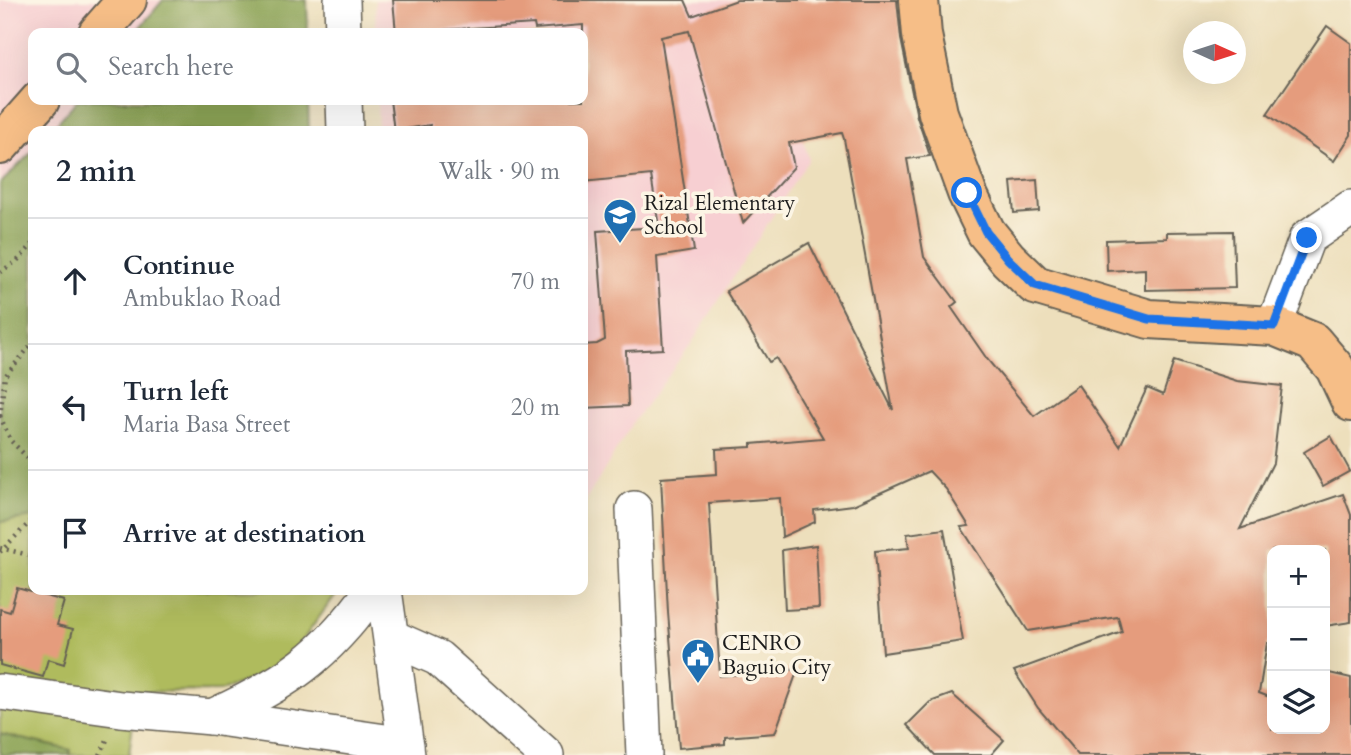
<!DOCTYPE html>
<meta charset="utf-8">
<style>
body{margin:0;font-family:Cardo,serif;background:#f2f2f3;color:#1f2937}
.controls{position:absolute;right:21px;bottom:21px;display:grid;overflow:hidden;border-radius:14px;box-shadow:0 7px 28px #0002}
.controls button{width:63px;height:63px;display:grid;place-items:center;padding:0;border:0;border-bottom:2px solid #e0e1e3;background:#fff;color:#1f2937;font:35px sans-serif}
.compass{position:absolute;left:1183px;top:21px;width:63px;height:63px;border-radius:50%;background:#fff;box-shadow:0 7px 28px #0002;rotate:93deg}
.stop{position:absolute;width:21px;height:21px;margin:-16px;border:5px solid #1a73e8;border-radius:50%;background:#fff}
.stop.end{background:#1a73e8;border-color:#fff;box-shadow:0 2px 7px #0008}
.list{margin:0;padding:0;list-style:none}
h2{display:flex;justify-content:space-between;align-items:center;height:91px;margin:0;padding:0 28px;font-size:30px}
h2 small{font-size:23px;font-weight:400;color:#747a83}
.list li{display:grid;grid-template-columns:46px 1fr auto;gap:21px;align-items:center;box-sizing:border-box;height:126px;padding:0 28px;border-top:2px solid #e0e1e3}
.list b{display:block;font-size:26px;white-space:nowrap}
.list p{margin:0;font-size:23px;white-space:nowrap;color:#747a83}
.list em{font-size:23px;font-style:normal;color:#747a83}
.icon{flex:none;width:38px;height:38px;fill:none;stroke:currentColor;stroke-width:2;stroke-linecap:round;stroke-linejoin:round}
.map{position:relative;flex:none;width:1351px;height:755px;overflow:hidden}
.search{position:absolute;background:#fff;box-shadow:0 7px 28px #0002;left:28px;top:28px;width:560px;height:77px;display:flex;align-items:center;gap:18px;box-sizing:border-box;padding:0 24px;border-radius:14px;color:#747a83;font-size:26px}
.panel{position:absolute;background:#fff;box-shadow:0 7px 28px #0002;left:28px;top:126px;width:560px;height:469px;border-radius:14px}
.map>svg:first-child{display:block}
</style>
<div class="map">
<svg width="1351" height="755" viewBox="0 0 1351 755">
<rect width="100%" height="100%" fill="#fcf5e5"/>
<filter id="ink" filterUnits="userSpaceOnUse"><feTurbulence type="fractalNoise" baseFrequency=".0143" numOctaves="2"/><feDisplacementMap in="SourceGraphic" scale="14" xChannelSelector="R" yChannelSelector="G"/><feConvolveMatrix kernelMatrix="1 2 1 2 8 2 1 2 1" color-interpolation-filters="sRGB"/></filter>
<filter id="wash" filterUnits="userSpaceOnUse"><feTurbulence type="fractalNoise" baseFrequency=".00686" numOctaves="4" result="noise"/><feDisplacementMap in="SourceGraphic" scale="28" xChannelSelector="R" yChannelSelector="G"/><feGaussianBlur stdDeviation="1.57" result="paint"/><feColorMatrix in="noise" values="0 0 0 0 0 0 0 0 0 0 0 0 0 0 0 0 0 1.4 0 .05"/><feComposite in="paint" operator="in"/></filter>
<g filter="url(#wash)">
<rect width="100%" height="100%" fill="#eddfbc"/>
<!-- built -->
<g fill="#f7cfd2">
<polygon points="0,0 163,0 135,33 33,33 33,100 77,100 50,131 33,131 33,151 0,184"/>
<polygon points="375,0 762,0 809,159 691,344 634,421 583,505 583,131 378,131 377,100 583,100 583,33 376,33"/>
</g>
<!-- green -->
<polygon fill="#afbb5d" stroke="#666c3c" stroke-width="2" points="33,151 33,590 339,590 283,667 220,691 137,692 129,755 0,755 0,184"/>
<!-- forest -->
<g fill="#8ba354" stroke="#546038" stroke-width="2">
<polygon points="163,0 307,0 308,33 135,33"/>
<polygon points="77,100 308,100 309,131 50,131"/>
<polygon points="33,151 33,517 0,522 0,184"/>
<polygon points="0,734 71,750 69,755 0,755"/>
</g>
<g id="blocks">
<!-- building -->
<g fill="#e59c7d">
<polygon points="393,0 685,0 692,16 737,0 897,0 901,39 917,117 930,156 907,159 924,257 957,302 951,307 987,359 1034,416 1078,385 1120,446 1147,388 1163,395 1174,361 1237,381 1282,386 1273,463 1240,529 1343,494 1351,515 1351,622 1325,626 1325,550 1272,550 1272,644 1267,643 1259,693 1272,698 1272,729 1325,729 1325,672 1351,678 1351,755 1078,755 1038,708 1014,671 1122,632 1118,617 1028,631 961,527 969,526 946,489 929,471 853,505 814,510 815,522 782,537 780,498 709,503 720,676 798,669 775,733 725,737 725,744 679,748 668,612 661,478 717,474 716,449 751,447 751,444 823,438 776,358 769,362 726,291 809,243 893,410 844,139 842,133 789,143 794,167 743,223 689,31 661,37 694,251 657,257 663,349 626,351 628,406 583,408 583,345 597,344 605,340 597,231 659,227 651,175 583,182 583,131 430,131 430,125 394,131 390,100 583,100 583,25 535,29 534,24 396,33"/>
<polygon points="1327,26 1351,43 1351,135 1334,161 1267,114"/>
<polygon points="1037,180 1039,211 1014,213 1011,182"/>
<polygon points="1233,231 1235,288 1145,290 1145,269 1107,271 1106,240 1167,238 1167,232"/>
<polygon points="1331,436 1350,471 1323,486 1304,452"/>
<polygon points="944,529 963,641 883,653 875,551 909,548 907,534"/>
<polygon points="816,545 819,608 785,610 782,550"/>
<polygon points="17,588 64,601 57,625 73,629 64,664 48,659 43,677 0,665 0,609 10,612"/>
<polygon points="952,694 1004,740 991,755 935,755 907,725 930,702"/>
</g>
</g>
</g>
<g filter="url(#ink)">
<use href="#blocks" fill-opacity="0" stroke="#656054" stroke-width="2"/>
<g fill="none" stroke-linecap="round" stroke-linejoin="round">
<defs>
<g id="minor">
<polyline points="342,0 343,33"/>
<polyline points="344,100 345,131"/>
<polyline points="1274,326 1307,238 1351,208"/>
<polyline points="634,509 644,755"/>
<polyline points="384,590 407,755"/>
<polyline points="393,638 438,658 546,755"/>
<polyline points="0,692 121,709 212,717 406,745"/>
<path d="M212,717C287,683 325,657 373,590"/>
</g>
<g id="major">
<polyline points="919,0 922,35 938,113 967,193 986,232 1008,259 1035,285 1149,319 1274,326 1313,342 1335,368 1351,402"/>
<polyline points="98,33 127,0"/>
<polyline points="0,145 40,100"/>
</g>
</defs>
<!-- minor casing -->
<use href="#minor" stroke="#656054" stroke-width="38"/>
<!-- major casing -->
<use href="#major" stroke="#656054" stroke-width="42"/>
<!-- path -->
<g stroke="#656054" stroke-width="4.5" stroke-dasharray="2 5" stroke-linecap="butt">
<polyline points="0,272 17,261 33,244"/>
<polyline points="0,416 5,376 33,343"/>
<polyline points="0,416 11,441 33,463"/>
<polyline points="0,548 33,556"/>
<polyline points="0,552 33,519"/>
<polyline points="100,755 107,740"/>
</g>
<!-- minor -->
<use href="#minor" stroke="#fff" stroke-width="35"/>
<!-- major -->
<use href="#major" stroke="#f6be87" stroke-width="38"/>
</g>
</g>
<g fill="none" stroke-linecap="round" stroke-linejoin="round" filter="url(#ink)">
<!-- route -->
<polyline stroke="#1a73e8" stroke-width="9" points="967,193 986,232 1008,259 1035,285 1149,319 1274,326 1307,238"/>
</g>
<!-- icons -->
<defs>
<symbol id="school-pin" viewBox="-11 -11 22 30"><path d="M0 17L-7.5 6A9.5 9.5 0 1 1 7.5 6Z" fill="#1f6fb2" stroke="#fcf5e5"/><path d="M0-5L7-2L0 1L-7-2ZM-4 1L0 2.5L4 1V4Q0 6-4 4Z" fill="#fff"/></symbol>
<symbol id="civic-pin" viewBox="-11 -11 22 30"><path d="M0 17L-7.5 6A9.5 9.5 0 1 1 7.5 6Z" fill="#1f6fb2" stroke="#fcf5e5"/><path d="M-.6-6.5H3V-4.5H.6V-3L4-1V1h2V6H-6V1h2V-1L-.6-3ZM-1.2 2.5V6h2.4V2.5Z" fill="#fff"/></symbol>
</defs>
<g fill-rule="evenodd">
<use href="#school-pin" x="601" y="196" width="38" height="52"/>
<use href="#civic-pin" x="679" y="636" width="38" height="52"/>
</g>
<g text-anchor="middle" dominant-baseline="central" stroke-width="7" stroke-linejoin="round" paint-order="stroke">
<!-- poi labels -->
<g font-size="21" fill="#1c1c1c" stroke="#fcf5e5" text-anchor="start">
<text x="644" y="203">Rizal Elementary<tspan x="644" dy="24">School</tspan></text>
<text x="722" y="643">CENRO<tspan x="722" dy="24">Baguio City</tspan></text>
</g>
</g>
</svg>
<div class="controls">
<button>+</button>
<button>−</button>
<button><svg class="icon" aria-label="layers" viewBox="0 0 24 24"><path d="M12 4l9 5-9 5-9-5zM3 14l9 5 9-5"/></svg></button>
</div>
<svg class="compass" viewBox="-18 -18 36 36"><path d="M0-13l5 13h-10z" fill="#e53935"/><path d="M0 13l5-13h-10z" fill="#747a83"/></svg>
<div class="stop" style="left:967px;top:193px"></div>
<div class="stop end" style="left:1307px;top:238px"></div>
<div class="search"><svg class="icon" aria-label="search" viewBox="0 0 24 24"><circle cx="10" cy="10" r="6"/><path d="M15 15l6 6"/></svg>Search here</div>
<section class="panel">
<h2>2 min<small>Walk · 90 m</small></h2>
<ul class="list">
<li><svg class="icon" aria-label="ahead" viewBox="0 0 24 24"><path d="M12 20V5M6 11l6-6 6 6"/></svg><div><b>Continue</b><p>Ambuklao Road</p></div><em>70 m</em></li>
<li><svg class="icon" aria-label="left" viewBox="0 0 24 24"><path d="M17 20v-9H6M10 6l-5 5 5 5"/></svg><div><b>Turn left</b><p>Maria Basa Street</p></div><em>20 m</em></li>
<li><svg class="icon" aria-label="arrive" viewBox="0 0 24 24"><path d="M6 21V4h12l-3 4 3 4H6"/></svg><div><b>Arrive at destination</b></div></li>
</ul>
</section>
</div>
